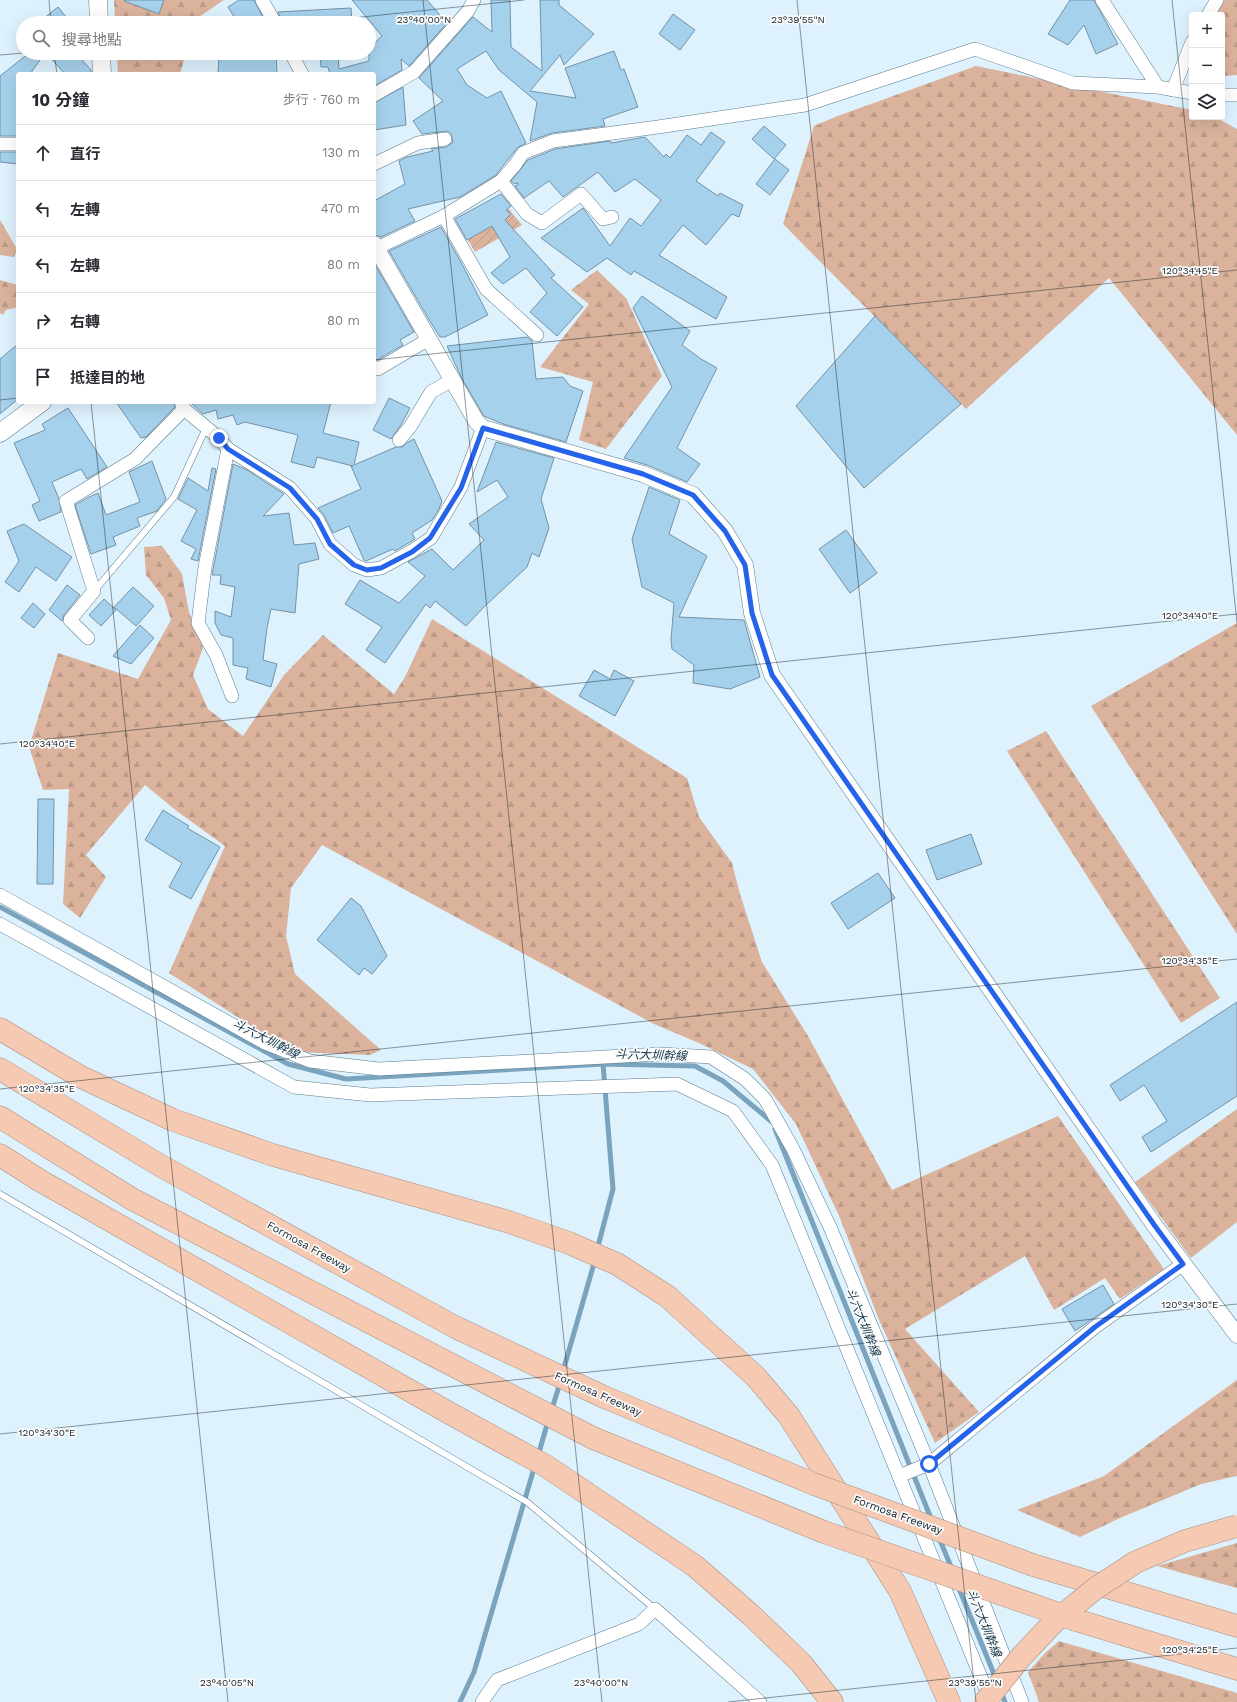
<!DOCTYPE html>
<html lang="zh-TW">
<meta charset="utf-8">
<style>
body{margin:0;font-family:"Work Sans","Noto Sans TC",sans-serif;background:#f2f2f3;color:#2b2b33}
.controls{position:absolute;right:12px;top:12px;display:grid;overflow:hidden;border-radius:4px;box-shadow:0 4px 16px #0002}
.controls button{width:36px;height:36px;display:grid;place-items:center;padding:0;border:0;border-bottom:1px solid #e1e1e2;background:#fff;color:#2b2b33;font:20px sans-serif}
.stop{position:absolute;width:12px;height:12px;margin:-9px;border:3px solid #2563eb;border-radius:50%;background:#fff}
.stop.end{background:#2563eb;border-color:#fff;box-shadow:0 1px 4px #0008}
.list{margin:0;padding:0;list-style:none}
h2{display:flex;justify-content:space-between;align-items:center;height:52px;margin:0;padding:0 16px;font-size:17px}
h2 small{font-size:13px;font-weight:400;color:#7c7c81}
.list li{display:grid;grid-template-columns:26px 1fr auto;gap:12px;align-items:center;box-sizing:border-box;height:56px;padding:0 16px;border-top:1px solid #e1e1e2}
.list b{display:block;font-size:15px;white-space:nowrap}
.list em{font-size:13px;font-style:normal;color:#7c7c81}
.icon{flex:none;width:22px;height:22px;fill:none;stroke:currentColor;stroke-width:2;stroke-linecap:round;stroke-linejoin:round}
.map{position:relative;flex:none;width:1237px;height:1702px;overflow:hidden}
.search{position:absolute;background:#fff;box-shadow:0 4px 16px #0002;left:16px;top:16px;width:360px;height:44px;display:flex;align-items:center;gap:10px;box-sizing:border-box;padding:0 14px;border-radius:22px;color:#7c7c81;font-size:15px}
.panel{position:absolute;background:#fff;box-shadow:0 4px 16px #0002;left:16px;top:72px;width:360px;height:332px;border-radius:4px}
.map>svg:first-child{display:block}
</style>
<div class="map">
<svg width="1237" height="1702" viewBox="0 0 1237 1702">
<defs>
<pattern id="forest-firs" width="22" height="20" patternUnits="userSpaceOnUse"><rect width="22" height="20" fill="#dbb39d"/><path d="M5 1l3.5 6h-7zM16 11l3.5 6h-7z" fill="#bb9a87"/></pattern>
<pattern id="garden-furrows" width="10" height="10" patternUnits="userSpaceOnUse"><rect width="10" height="10" fill="#dbb39d"/><path d="M-1 1l2-2M0 10L10 0M9 11l2-2" fill="none" stroke="#bb9a87"/></pattern>
</defs>
<rect width="100%" height="100%" fill="#def2fe"/>
<!-- forest -->
<g fill="url(#forest-firs)">
<polygon points="114,0 224,0 196,19 195,23 115,23"/>
<polygon points="1223,0 1237,0 1237,75 1222,76 1222,15 1213,15"/>
<polygon points="117,53 186,53 180,74 118,74"/>
<polygon points="976,66 1192,110 1192,117 1215,117 1237,129 1237,435 1109,278 966,409 783,224 814,126 835,117"/>
<polygon points="0,220 17,249 14,257 0,255"/>
<polygon points="597,270 626,298 662,376 606,449 579,440 593,382 540,367 589,304 571,290"/>
<polygon points="0,280 18,285 18,307 6,310 3,315 0,313"/>
<polygon points="162,546 182,574 189,612 203,648 193,675 208,709 243,736 284,675 323,635 394,694 405,677 432,619 687,778 699,817 732,863 740,894 762,962 808,1036 892,1190 1058,1116 1164,1269 1120,1299 1105,1278 1054,1310 1025,1256 905,1329 979,1412 935,1443 879,1320 840,1218 796,1124 753,1069 699,1043 654,1024 322,845 291,888 286,936 295,974 381,1050 370,1055 292,1052 169,973 225,846 178,812 145,785 86,855 106,877 80,918 63,904 69,789 43,790 29,747 58,653 138,679 171,620 164,598 146,575 144,547"/>
<polygon points="1237,623 1237,934 1091,706"/>
<polygon points="1046,731 1220,998 1181,1023 1007,751"/>
<polygon points="1237,1109 1237,1222 1191,1258 1135,1182"/>
<polygon points="1237,1380 1237,1476 1201,1484 1120,1518 1080,1537 1017,1510 1104,1476"/>
<polygon points="1237,1543 1237,1588 1157,1566"/>
<polygon points="1059,1641 1237,1693 1237,1702 1039,1702 1028,1672 1045,1653"/>
</g>
<!-- garden -->
<polygon fill="url(#garden-furrows)" points="508,208 522,225 475,252 468,240 484,230 481,224"/>
<g fill="none" stroke-linecap="round" stroke-linejoin="round">
<!-- stream -->
<g stroke="#7aa3bd" stroke-width="5">
<polyline points="0,907 288,1064 346,1079 603,1064 695,1066 723,1081 772,1122"/>
<polyline points="775,1129 932,1521"/>
<polyline points="597,1250 613,1189 603,1064"/>
<polyline points="563,1371 595,1260"/>
<polyline points="551,1412 560,1383"/>
<polyline points="538,1456 548,1421"/>
<polyline points="939,1538 952,1569"/>
<polyline points="958,1586 996,1679"/>
<polyline points="1001,1692 1005,1702"/>
<polyline points="460,1702 474,1672 535,1465"/>
</g>
</g>
<!-- building -->
<g fill="#a6d1ec" stroke="#7392a6">
<polygon points="125,0 164,0 159,14 124,1"/>
<polygon points="239,0 254,0 266,23 238,23 228,7"/>
<polygon points="352,0 427,0 447,23 409,66 401,59 402,70 374,86 374,74 330,74 328,67 321,67 320,53 338,53 339,69 369,61 369,48 382,36"/>
<polygon points="491,0 510,0 511,47 542,71 540,0 559,0 559,5 594,34 564,65 560,55 530,91 576,98 565,68 614,51 621,70 624,69 638,107 603,119 605,126 552,133 530,141 537,102 499,70 486,51 457,69 467,85 487,98 501,91 526,143 517,148 496,175 460,197 408,209 415,221 381,237 374,235 374,201 405,184 399,161 407,157 433,151 431,149 447,147 453,142 451,134 448,131 422,134 413,121 443,101 419,78 473,17 492,32"/>
<polygon points="1070,0 1094,0 1118,44 1096,54 1084,25 1068,45 1048,34"/>
<polygon points="58,7 71,23 38,23"/>
<polygon points="351,8 352,23 283,23 278,12"/>
<polygon points="673,14 695,30 680,50 659,34"/>
<polygon points="29,53 45,53 30,74 18,74 18,136 0,136 0,76"/>
<polygon points="46,53 76,53 91,70 91,74 65,74"/>
<polygon points="239,53 276,53 277,74 218,74 219,55 239,56"/>
<polygon points="403,87 406,125 374,130 374,103"/>
<polygon points="764,126 786,145 774,159 752,139"/>
<polygon points="711,132 725,142 696,181 718,196 720,193 743,205 739,217 732,214 706,245 683,225 659,255 727,297 716,319 634,271 631,275 607,258 587,272 541,238 583,208 610,246 630,218 641,226 661,200 635,179 615,192 598,172 563,197 549,181 524,198 515,186 518,185 518,183 514,184 511,181 528,160 555,149 610,141 611,143 645,137 664,157 666,154 670,158 687,135 701,145"/>
<polygon points="0,152 18,152 18,164 0,162"/>
<polygon points="775,159 789,170 770,195 756,184"/>
<polygon points="501,194 511,206 506,210 511,214 505,220 555,275 551,278 583,307 557,336 530,312 547,293 526,268 503,284 491,273 510,257 492,226 467,240 455,219"/>
<polygon points="441,227 462,264 488,315 445,337 440,337 431,323 389,251"/>
<polygon points="374,263 414,332 400,340 403,345 377,360 374,359"/>
<polygon points="642,296 690,331 682,345 701,359 717,368 677,448 700,464 687,482 647,465 624,458 672,387 633,308"/>
<polygon points="875,316 961,404 864,488 796,406"/>
<polygon points="527,337 532,341 536,379 563,377 570,386 583,391 566,442 503,424 484,416 462,379 447,346"/>
<polygon points="18,344 18,399 0,414 0,359"/>
<polygon points="389,398 410,408 401,425 391,439 373,430"/>
<polygon points="116,402 173,402 175,407 146,437 141,438"/>
<polygon points="190,402 331,402 323,433 359,442 354,465 396,447 402,447 408,442 414,439 442,501 439,509 432,520 412,533 415,539 395,551 393,549 366,561 364,560 349,526 333,533 324,515 318,508 361,489 351,466 353,466 317,457 314,468 291,462 298,435 245,422 237,425 233,415 218,419 216,410 203,414"/>
<polygon points="68,408 107,467 87,479 81,469 52,482 59,499 61,512 39,521 32,505 40,501 14,443 45,430 42,424"/>
<polygon points="496,442 554,458 541,499 549,528 539,557 532,553 527,567 484,607 466,626 435,601 430,608 426,604 385,663 366,650 382,627 345,604 360,580 399,603 425,576 408,562 432,549 453,570 484,540 469,524 508,497 497,480 477,492"/>
<polygon points="152,461 166,499 157,511 137,518 140,526 113,537 116,545 91,554 75,505 89,497 98,493 106,515 140,502 129,472"/>
<polygon points="233,464 247,470 284,494 263,516 289,513 294,545 315,543 319,559 299,564 295,613 271,609 267,628 263,660 277,664 271,687 246,679 248,668 233,665 233,638 221,635 215,623 215,611 231,617 235,587 220,584 221,575 212,575"/>
<polygon points="212,468 216,469 198,561 191,559 196,549 181,541 197,510 178,499 188,478 208,491"/>
<polygon points="649,487 680,500 669,534 707,556 679,617 744,620 760,677 730,689 693,683 694,665 672,649 671,640 674,603 642,587 632,539"/>
<polygon points="24,524 72,557 56,581 36,567 19,592 5,582 19,561 7,531"/>
<polygon points="846,530 877,573 850,593 819,549"/>
<polygon points="67,585 80,595 64,615 62,621 49,610"/>
<polygon points="133,587 154,606 136,626 114,607"/>
<polygon points="104,599 116,610 101,626 89,615"/>
<polygon points="33,603 45,614 34,628 21,618"/>
<polygon points="140,625 154,638 131,664 113,656"/>
<polygon points="594,670 610,679 614,670 634,681 615,716 579,696"/>
<polygon points="38,799 54,799 53,884 37,884"/>
<polygon points="163,810 189,826 187,828 220,847 191,899 169,887 182,863 145,840"/>
<polygon points="971,834 982,864 937,880 926,850"/>
<polygon points="878,873 895,898 848,929 831,903"/>
<polygon points="351,898 361,906 387,956 372,974 364,968 359,975 317,940"/>
<polygon points="1237,1002 1237,1096 1151,1152 1142,1137 1167,1121 1144,1085 1120,1101 1110,1085"/>
<polygon points="1103,1285 1114,1304 1075,1331 1062,1309"/>
</g>
<g fill="none" stroke-linecap="round" stroke-linejoin="round">
<defs>
<g id="service">
<polyline points="95,590 174,497 206,428"/>
<polyline points="0,1194 527,1502 655,1609"/>
</g>
<g id="minor">
<polyline points="262,0 275,23"/>
<polyline points="1102,0 1158,87"/>
<polyline points="1208,15 1217,0"/>
<polyline points="291,53 302,74"/>
<polyline points="1173,90 1192,42"/>
<polyline points="374,95 414,72 468,11 474,0"/>
<polyline points="1222,95 1237,95"/>
<polyline points="0,144 18,144"/>
<polyline points="374,164 418,143 445,139"/>
<polyline points="501,181 527,214 542,223 581,194 603,219 612,217"/>
<polyline points="444,216 486,289 537,335"/>
<polyline points="377,248 444,216 501,181 515,165 523,153 553,141 658,127 805,105 975,49 1073,83 1158,87 1192,93"/>
<polyline points="374,367 378,369 429,339"/>
<polyline points="181,402 184,409 219,438 228,449 290,488 317,519 330,544 354,565 367,570 381,568 412,551 431,538 461,487 483,428"/>
<polyline points="399,440 410,427 431,392 452,380"/>
<polyline points="228,449 205,567 198,623 216,655 232,696"/>
<polyline points="88,638 70,620 94,591 66,501 135,459 184,409"/>
<polyline points="0,895 265,1043 310,1061 379,1069 661,1054 711,1057 745,1079 765,1099 793,1149 830,1227 929,1464 1022,1702"/>
<polyline points="0,924 294,1087 370,1095 677,1084 733,1111 772,1165 991,1702"/>
<polyline points="899,1476 929,1464 1095,1327 1183,1264"/>
<polyline points="482,1702 497,1680 639,1624 655,1609 760,1702"/>
</g>
<polyline id="tertiary" points="374,244 476,421 483,428 643,474 693,495 725,531 745,565 752,613 772,675 1155,1226 1237,1335"/>
<g id="secondary">
<polyline points="98,0 99,23"/>
<polyline points="101,53 102,74"/>
<polyline points="0,433 42,402"/>
</g>
<g id="motorway">
<polyline points="0,1029 79,1076 173,1120 273,1155 509,1222 569,1243 617,1264 667,1296 756,1377 789,1416 900,1591 949,1702"/>
<polyline points="0,1069 161,1166 455,1327 604,1397"/>
<polyline points="0,1117 132,1199 593,1438"/>
<polyline points="0,1155 39,1180 451,1414 546,1466 695,1566 751,1615 801,1663 832,1702"/>
<polyline points="1033,1565 1237,1626"/>
<polyline points="1076,1620 1237,1669"/>
</g>
</defs>
<!-- service casing -->
<use href="#service" stroke="#5d7b8e" stroke-width="7"/>
<!-- minor casing -->
<use href="#minor" stroke="#5d7b8e" stroke-width="14"/>
<!-- tertiary casing -->
<use href="#tertiary" stroke="#5d7b8e" stroke-width="17"/>
<!-- secondary casing -->
<use href="#secondary" stroke="#5d7b8e" stroke-width="19"/>
<!-- motorway casing -->
<use href="#motorway" stroke="#a68e81" stroke-width="23"/>
<!-- service -->
<use href="#service" stroke="#fff" stroke-width="6"/>
<!-- minor -->
<use href="#minor" stroke="#fff" stroke-width="13"/>
<!-- tertiary -->
<use href="#tertiary" stroke="#fff" stroke-width="16"/>
<!-- secondary -->
<use href="#secondary" stroke="#fff" stroke-width="18"/>
<!-- motorway -->
<use href="#motorway" stroke="#f6cab2" stroke-width="22"/>
<defs>
<g id="motorway-bridge">
<polyline points="604,1397 814,1484 1033,1565"/>
<polyline points="593,1438 824,1532 1076,1620"/>
<polyline points="985,1702 1021,1657 1054,1622 1096,1588 1136,1562 1185,1541 1237,1526"/>
</g>
</defs>
<!-- motorway-bridge casing -->
<use href="#motorway-bridge" stroke="#a68e81" stroke-width="23" stroke-linecap="butt"/>
<!-- motorway-bridge -->
<use href="#motorway-bridge" stroke="#f6cab2" stroke-width="22"/>
</g>
<g fill="none" stroke-linecap="round" stroke-linejoin="round">
<!-- route -->
<polyline stroke="#2563eb" stroke-width="5" points="219,438 228,449 290,488 317,519 330,544 354,565 367,570 381,568 412,552 430,538 461,488 483,428 643,474 693,495 725,531 745,565 752,613 772,675 1155,1226 1183,1264 1095,1327 929,1464"/>
</g>
<!-- ticks -->
<path fill="none" stroke="#121f26" stroke-width="1" stroke-opacity="0.45" d="M49,0L51,23M423,0L602,1702M797,0L976,1702M1172,0L1237,623M305,23L524,0M54,53L57,74M0,55L23,53M374,360L1237,270M0,400L18,398M91,402L228,1702M0,744L1237,614M0,1089L1237,959M0,1434L1237,1304M728,1702L1237,1648"/>
<g text-anchor="middle" dominant-baseline="central" stroke-width="3.5" stroke-linejoin="round" paint-order="stroke">
<!-- street labels -->
<g font-size="11" fill="#121f26" stroke="#fbfbfb">
<text transform="translate(309 1247) rotate(29)">Formosa Freeway</text>
<text transform="translate(598 1394) rotate(24)">Formosa Freeway</text>
<text transform="translate(898 1515) rotate(20)">Formosa Freeway</text>
</g>
<!-- water labels -->
<g font-size="12" font-style="italic" fill="#0f3346" stroke="#fbfbfb">
<text transform="translate(266 1039) rotate(27)">斗六大圳幹線</text>
<text transform="translate(651 1055) rotate(2)">斗六大圳幹線</text>
<text transform="translate(863 1322) rotate(68)">斗六大圳幹線</text>
<text transform="translate(984 1623) rotate(68)">斗六大圳幹線</text>
</g>
</g>
<g font-size="10" text-anchor="middle" fill="#121f26" stroke="#fbfbfb" stroke-width="3.5" stroke-linejoin="round" paint-order="stroke">
<text x="424" y="23">23°40'00"N</text>
<text x="798" y="23">23°39'55"N</text>
<text x="1190" y="274">120°34'45"E</text>
<text x="1190" y="619">120°34'40"E</text>
<text x="47" y="747">120°34'40"E</text>
<text x="1190" y="964">120°34'35"E</text>
<text x="47" y="1092">120°34'35"E</text>
<text x="1190" y="1308">120°34'30"E</text>
<text x="47" y="1436">120°34'30"E</text>
<text x="1190" y="1653">120°34'25"E</text>
<text x="227" y="1686">23°40'05"N</text>
<text x="601" y="1686">23°40'00"N</text>
<text x="975" y="1686">23°39'55"N</text>
</g>
</svg>
<div class="controls">
<button>+</button>
<button>−</button>
<button><svg class="icon" aria-label="layers" viewBox="0 0 24 24"><path d="M12 4l9 5-9 5-9-5zM3 14l9 5 9-5"/></svg></button>
</div>
<div class="stop" style="left:929px;top:1464px"></div>
<div class="stop end" style="left:219px;top:438px"></div>
<div class="search"><svg class="icon" aria-label="search" viewBox="0 0 24 24"><circle cx="10" cy="10" r="6"/><path d="M15 15l6 6"/></svg>搜尋地點</div>
<section class="panel">
<h2>10 分鐘<small>步行 · 760 m</small></h2>
<ul class="list">
<li><svg class="icon" aria-label="ahead" viewBox="0 0 24 24"><path d="M12 20V5M6 11l6-6 6 6"/></svg><div><b>直行</b></div><em>130 m</em></li>
<li><svg class="icon" aria-label="left" viewBox="0 0 24 24"><path d="M17 20v-9H6M10 6l-5 5 5 5"/></svg><div><b>左轉</b></div><em>470 m</em></li>
<li><svg class="icon" aria-label="left" viewBox="0 0 24 24"><path d="M17 20v-9H6M10 6l-5 5 5 5"/></svg><div><b>左轉</b></div><em>80 m</em></li>
<li><svg class="icon" aria-label="right" viewBox="0 0 24 24"><path d="M7 20v-9h11M14 6l5 5-5 5"/></svg><div><b>右轉</b></div><em>80 m</em></li>
<li><svg class="icon" aria-label="arrive" viewBox="0 0 24 24"><path d="M6 21V4h12l-3 4 3 4H6"/></svg><div><b>抵達目的地</b></div></li>
</ul>
</section>
</div>
